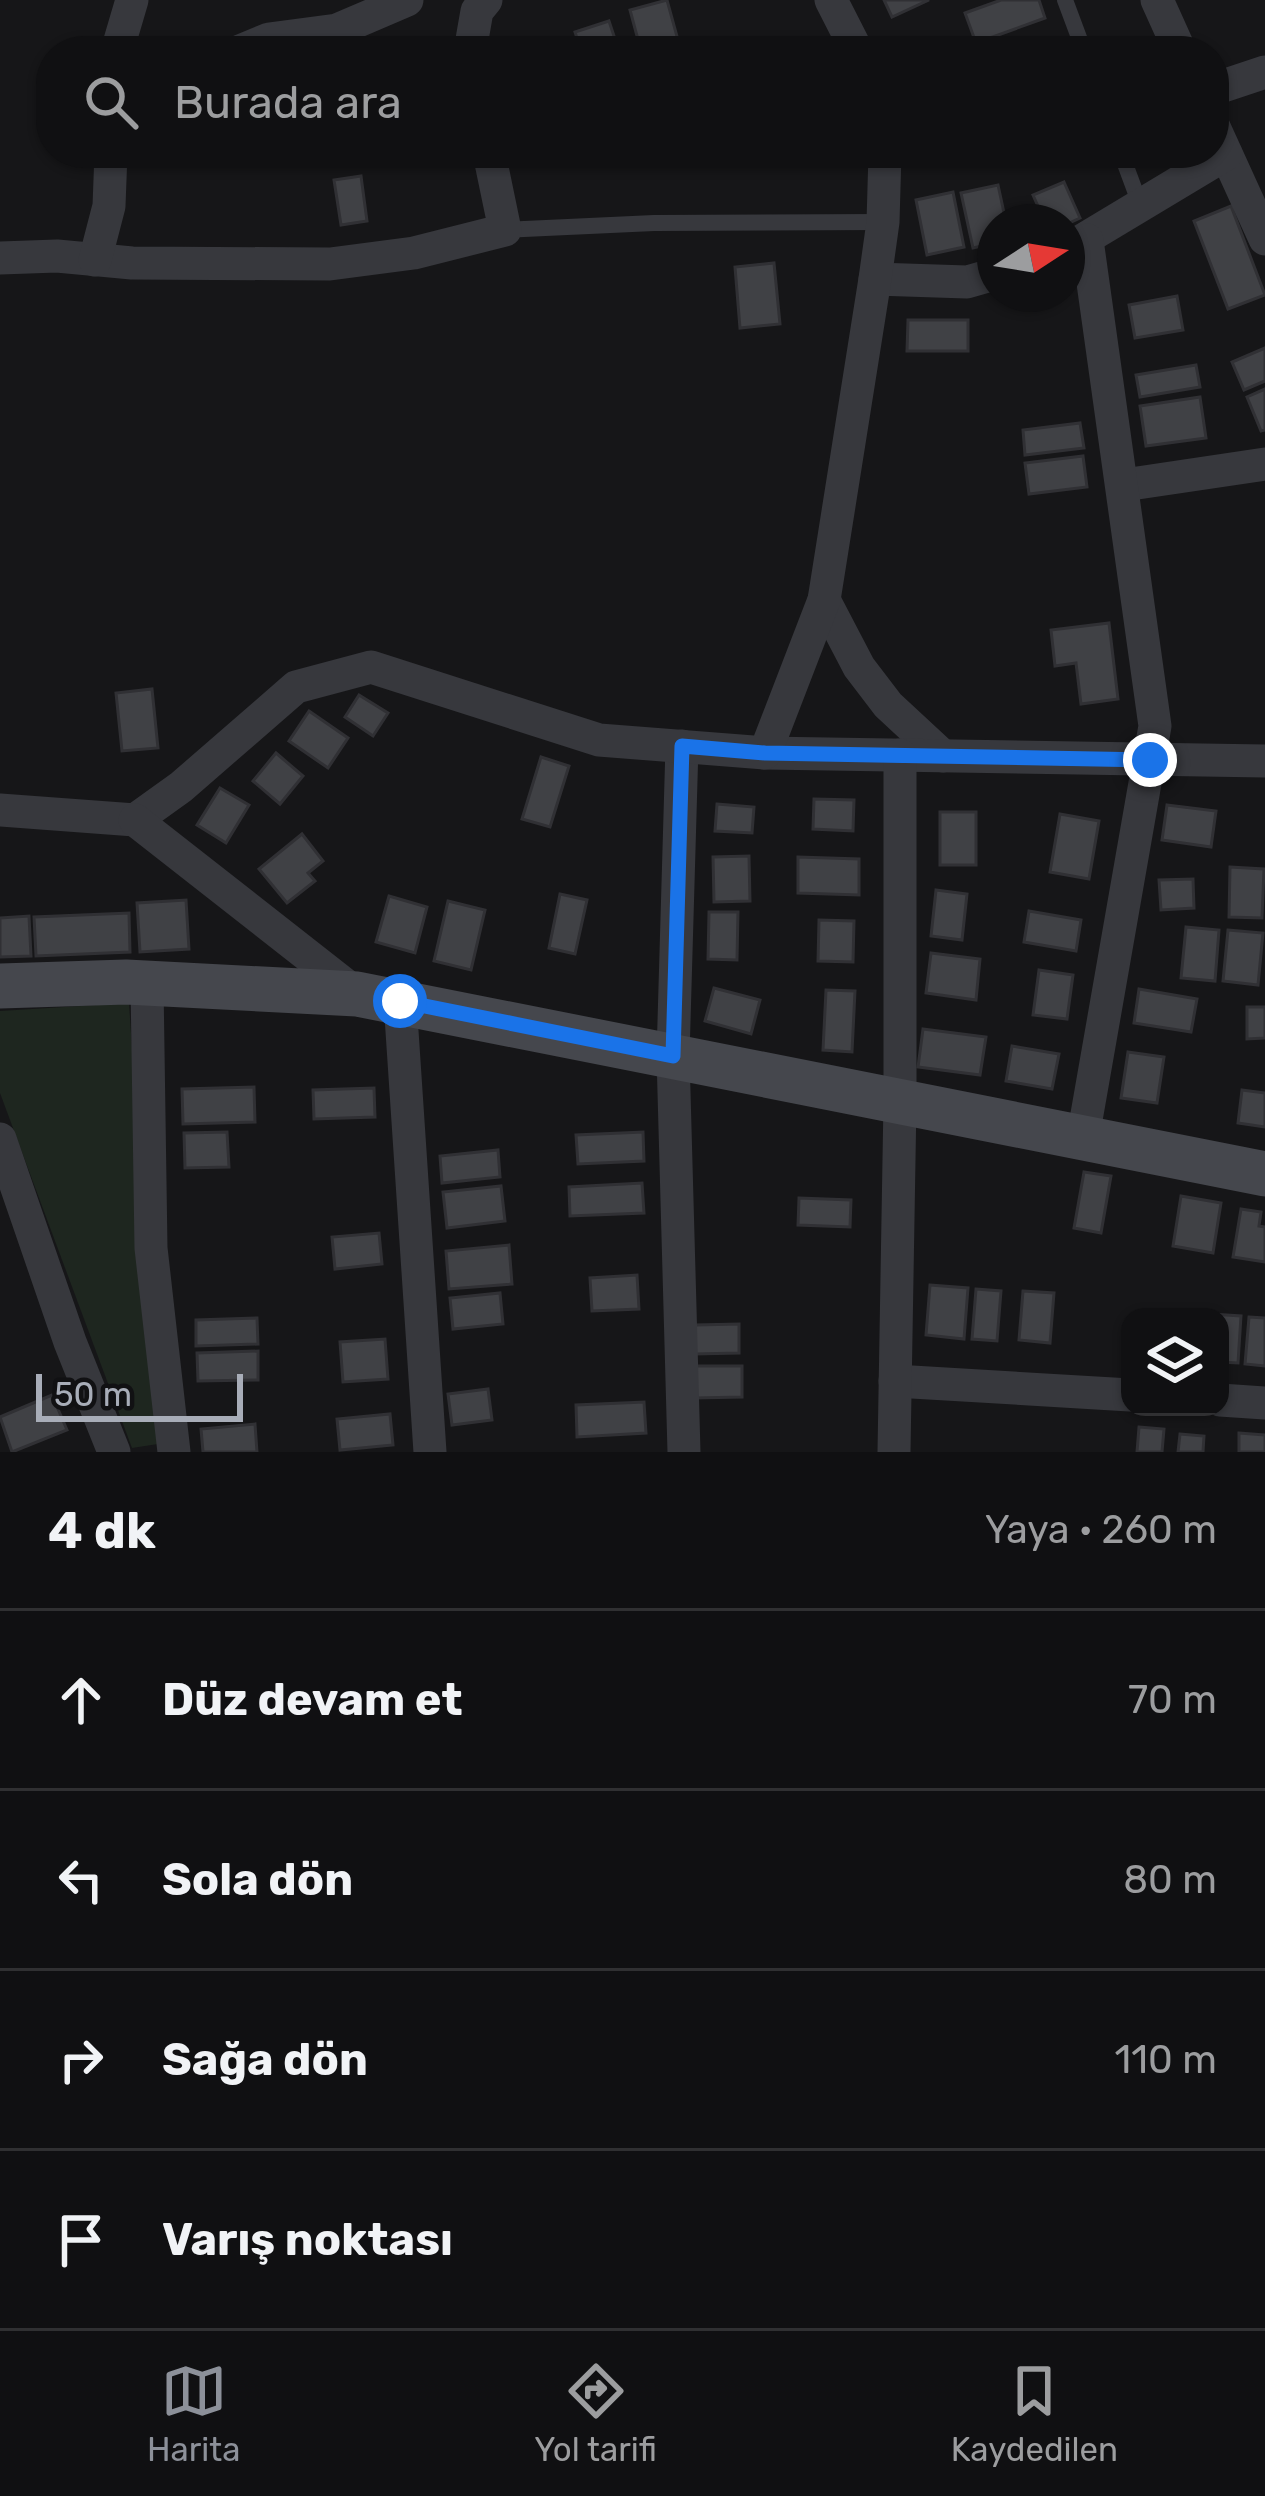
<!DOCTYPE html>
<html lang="tr">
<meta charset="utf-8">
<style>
body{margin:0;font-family:Rubik,sans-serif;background:#19191b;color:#f1f3f6}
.controls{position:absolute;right:36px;bottom:36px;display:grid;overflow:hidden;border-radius:24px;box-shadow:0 3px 9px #0004}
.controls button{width:108px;height:108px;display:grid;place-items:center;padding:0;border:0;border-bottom:3px solid #303032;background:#101012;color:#f1f3f6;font:60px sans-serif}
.compass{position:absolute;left:977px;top:204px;width:108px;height:108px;border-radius:50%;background:#101012;box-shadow:0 3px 9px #0004;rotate:78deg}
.scale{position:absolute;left:36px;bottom:30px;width:207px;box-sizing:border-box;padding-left:12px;border:6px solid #a8adb8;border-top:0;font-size:33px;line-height:42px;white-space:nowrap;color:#a8adb8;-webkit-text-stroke:9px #111113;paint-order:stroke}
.stop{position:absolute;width:36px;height:36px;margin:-27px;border:9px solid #1a73e8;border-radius:50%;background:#fff}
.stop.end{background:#1a73e8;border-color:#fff;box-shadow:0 3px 12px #0008}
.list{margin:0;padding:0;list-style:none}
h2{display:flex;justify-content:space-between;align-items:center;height:156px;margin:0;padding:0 48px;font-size:51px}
h2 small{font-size:39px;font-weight:400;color:#9c9d9f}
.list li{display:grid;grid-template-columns:78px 1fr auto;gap:36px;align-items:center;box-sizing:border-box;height:180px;padding:0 48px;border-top:3px solid #303032}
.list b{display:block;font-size:45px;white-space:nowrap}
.list em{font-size:39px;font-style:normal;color:#9c9d9f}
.icon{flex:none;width:66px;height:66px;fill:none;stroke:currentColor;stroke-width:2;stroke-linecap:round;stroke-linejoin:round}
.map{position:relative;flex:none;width:1265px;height:1452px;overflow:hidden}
.search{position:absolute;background:#101012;box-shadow:0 3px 9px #0004;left:36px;right:36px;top:36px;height:132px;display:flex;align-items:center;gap:30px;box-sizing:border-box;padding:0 42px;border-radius:48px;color:#9c9d9f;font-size:45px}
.sheet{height:876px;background:#101012}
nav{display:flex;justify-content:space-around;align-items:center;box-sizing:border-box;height:168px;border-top:3px solid #303032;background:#101012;font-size:33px;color:#9c9d9f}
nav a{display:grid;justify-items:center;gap:6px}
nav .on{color:#8c9099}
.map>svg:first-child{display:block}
</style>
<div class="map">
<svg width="1265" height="1452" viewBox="0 0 1265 1452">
<rect width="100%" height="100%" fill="#161618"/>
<!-- green -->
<polygon fill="#1e261f" points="129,1003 158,1444 132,1448 0,1093 0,1011"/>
<!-- building -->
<g fill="#404145" stroke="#303034" stroke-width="3">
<polygon points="667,0 681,51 641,51 630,10"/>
<polygon points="884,0 929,0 892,17"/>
<polygon points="1001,0 1039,0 1045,18 976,43 965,13"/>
<polygon points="609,21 619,51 581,51 575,32"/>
<polygon points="361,176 367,221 341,225 334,180"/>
<polygon points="1064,182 1080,218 1067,224 1045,222 1033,195"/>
<polygon points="998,185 1006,222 995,222 995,243 973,248 961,193"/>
<polygon points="953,192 964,247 927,255 916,200"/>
<polygon points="1231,206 1265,295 1228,309 1194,221"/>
<polygon points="774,263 780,324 740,328 735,267"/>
<polygon points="1177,296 1183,330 1135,338 1129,305"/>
<polygon points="908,320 968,320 968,351 907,351"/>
<polygon points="1265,348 1265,381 1244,390 1232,362"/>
<polygon points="1196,365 1200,387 1140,397 1136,375"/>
<polygon points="1265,389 1265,430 1261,431 1247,397"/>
<polygon points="1200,397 1206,438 1146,446 1140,406"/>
<polygon points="1080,423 1084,448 1025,455 1023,430"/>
<polygon points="1083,456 1087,487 1029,494 1025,463"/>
<polygon points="1109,623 1118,699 1081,704 1076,663 1055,666 1051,630"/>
<polygon points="152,689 158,748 122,751 116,693"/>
<polygon points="359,695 388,713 373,736 345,717"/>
<polygon points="309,711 348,738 328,768 289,741"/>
<polygon points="276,753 303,776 280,804 253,781"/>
<polygon points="541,757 569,766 550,827 522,819"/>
<polygon points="220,788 249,805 226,843 197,825"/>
<polygon points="814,799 854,800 853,831 813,829"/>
<polygon points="717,804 754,807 752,833 715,831"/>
<polygon points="1167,805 1216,811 1211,847 1162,840"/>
<rect x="940" y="812" width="36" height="53"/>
<polygon points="1060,814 1099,821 1089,879 1050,872"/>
<polygon points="302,834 323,861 308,873 315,881 287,903 259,869"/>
<polygon points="749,856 750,901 714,902 713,857"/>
<polygon points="798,857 859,859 859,895 798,893"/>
<polygon points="1230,867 1264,869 1262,918 1229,917"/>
<polygon points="1193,879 1194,908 1161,910 1159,880"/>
<polygon points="936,890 967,894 962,940 931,936"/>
<polygon points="560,894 587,900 575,954 549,948"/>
<polygon points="389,896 427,907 415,953 376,942"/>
<polygon points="186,900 189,949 140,952 137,903"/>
<polygon points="448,901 485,910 471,970 434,961"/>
<polygon points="1029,911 1081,920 1076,951 1024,942"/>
<polygon points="709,912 738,912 737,960 708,959"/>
<polygon points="129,913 130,952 36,956 34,917"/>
<polygon points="29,916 31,956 0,957 0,918"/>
<polygon points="819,920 854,921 853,962 818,961"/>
<polygon points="1186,927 1219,930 1215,981 1181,978"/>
<polygon points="1228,930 1263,933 1258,985 1223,981"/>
<polygon points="931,953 980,959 976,1000 926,993"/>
<polygon points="1039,970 1073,975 1067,1019 1033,1015"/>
<polygon points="714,988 760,1000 751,1034 705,1021"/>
<polygon points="1139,989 1197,999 1191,1032 1134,1023"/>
<polygon points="826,990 855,991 852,1052 823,1050"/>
<polygon points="1247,1007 1265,1007 1265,1038 1247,1039"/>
<polygon points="923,1029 986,1037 980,1075 918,1067"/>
<polygon points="1012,1046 1059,1054 1052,1089 1006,1081"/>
<polygon points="1128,1052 1164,1057 1157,1103 1121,1098"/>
<polygon points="254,1087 255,1122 183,1124 182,1089"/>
<polygon points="374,1088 375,1117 314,1119 313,1090"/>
<polygon points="1242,1090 1265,1093 1265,1127 1238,1123"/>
<polygon points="227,1132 229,1167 185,1168 184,1133"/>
<polygon points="643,1132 644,1161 578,1164 576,1135"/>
<polygon points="498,1150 500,1177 442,1183 440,1156"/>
<polygon points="1084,1172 1111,1176 1101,1233 1074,1228"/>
<polygon points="642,1183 644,1213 570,1216 569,1187"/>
<polygon points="501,1186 505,1221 447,1228 443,1192"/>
<polygon points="1181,1196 1221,1203 1213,1253 1173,1246"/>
<polygon points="799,1198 851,1200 850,1227 798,1225"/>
<polygon points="1241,1209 1261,1212 1259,1226 1265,1227 1265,1262 1233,1257"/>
<polygon points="379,1233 382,1264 335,1269 332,1237"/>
<polygon points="509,1245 512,1284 449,1289 446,1251"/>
<polygon points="637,1275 639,1309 592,1311 590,1278"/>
<polygon points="930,1285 968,1288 964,1339 926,1335"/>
<polygon points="976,1289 1001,1291 997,1341 972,1339"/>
<polygon points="1023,1291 1054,1293 1050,1343 1019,1340"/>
<polygon points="500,1293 503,1324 453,1329 450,1298"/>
<polygon points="1211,1314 1241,1316 1238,1363 1220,1362 1220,1317 1211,1317"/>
<polygon points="1249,1317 1265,1318 1265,1366 1245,1364"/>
<polygon points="257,1318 258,1344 196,1346 196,1320"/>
<polygon points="739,1324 739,1353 695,1354 695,1325"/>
<polygon points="385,1339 388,1379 343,1382 340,1342"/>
<polygon points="258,1351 258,1380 198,1381 197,1353"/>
<polygon points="695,1366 742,1366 742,1397 695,1398"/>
<polygon points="488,1389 492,1420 452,1425 448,1394"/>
<polygon points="52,1395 67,1430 12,1452 0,1417"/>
<polygon points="644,1402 646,1433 577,1437 576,1405"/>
<polygon points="390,1414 393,1445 340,1450 337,1419"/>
<polygon points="255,1424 257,1452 203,1452 201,1429"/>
<polygon points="1139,1427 1164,1429 1162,1452 1137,1452"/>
<polygon points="1239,1433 1265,1435 1265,1452 1239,1452"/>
<polygon points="1180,1434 1204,1436 1203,1452 1178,1452"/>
</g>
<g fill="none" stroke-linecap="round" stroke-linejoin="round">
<!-- lane -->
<g stroke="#37383d" stroke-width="16">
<polyline points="1065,0 1084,51"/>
<polyline points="1121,153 1141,207"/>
<polyline points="491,163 525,153"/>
<polyline points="505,230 654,223 883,222"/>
</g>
<!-- street -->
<g stroke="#37383d" stroke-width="33">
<polyline points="831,0 857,51"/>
<polyline points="1157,0 1180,51"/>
<polyline points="117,51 132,0"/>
<polyline points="240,51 269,39 337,30 407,0"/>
<polyline points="470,51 477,11 486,0"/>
<polyline points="1214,89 1265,72"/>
<polyline points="1214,127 1265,239"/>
<polyline points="1068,249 1226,154"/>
<polyline points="0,258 57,256 132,263 330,264 414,253 505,230 489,153"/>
<polyline points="95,260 109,206 111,153"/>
<polyline points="875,279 967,282 995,274"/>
<polyline points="1124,485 1265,464"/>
<polyline points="824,600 859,667 888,705 943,756"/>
<polyline points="682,746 673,1056 684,1452"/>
<polyline points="765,753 1265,761"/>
<polyline points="0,810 135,820 181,787 296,687 371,667 599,740 765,753 824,600 875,279 883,222 885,153"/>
<polyline points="135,820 357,994"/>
<polyline points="147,984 151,1248 174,1452"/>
<polyline points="400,1001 430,1452"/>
<polyline points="1083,1137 1155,726 1087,240"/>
<polyline points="0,1139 70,1342 114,1452"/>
<polyline points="895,1381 1130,1395"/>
<polyline points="1220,1400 1265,1403"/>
<polyline points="894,1452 900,1101 900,755"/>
</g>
<!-- secondary -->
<polyline stroke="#45474d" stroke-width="45" points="0,986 126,982 357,994 1265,1174"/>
</g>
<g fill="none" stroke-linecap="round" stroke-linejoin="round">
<!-- route -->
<polyline stroke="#1a73e8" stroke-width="15" points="400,1001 673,1056 682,746 765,753 1150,760"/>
</g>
</svg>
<div class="controls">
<button><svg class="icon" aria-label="layers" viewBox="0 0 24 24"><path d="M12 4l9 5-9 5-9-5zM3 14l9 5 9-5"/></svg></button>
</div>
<svg class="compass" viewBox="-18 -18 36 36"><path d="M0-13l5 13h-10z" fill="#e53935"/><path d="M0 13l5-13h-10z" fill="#9c9d9f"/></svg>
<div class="scale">50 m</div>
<div class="stop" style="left:400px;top:1001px"></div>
<div class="stop end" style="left:1150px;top:760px"></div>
<div class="search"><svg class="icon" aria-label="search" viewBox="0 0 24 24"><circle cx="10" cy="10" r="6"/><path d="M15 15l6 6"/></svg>Burada ara</div>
</div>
<section class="sheet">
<h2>4 dk<small>Yaya · 260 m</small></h2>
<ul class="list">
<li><svg class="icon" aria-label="ahead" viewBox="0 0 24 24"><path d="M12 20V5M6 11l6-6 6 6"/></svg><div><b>Düz devam et</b></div><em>70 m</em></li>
<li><svg class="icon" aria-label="left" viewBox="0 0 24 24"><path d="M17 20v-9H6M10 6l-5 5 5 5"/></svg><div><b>Sola dön</b></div><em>80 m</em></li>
<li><svg class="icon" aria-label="right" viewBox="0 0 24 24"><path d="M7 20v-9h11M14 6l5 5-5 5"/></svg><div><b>Sağa dön</b></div><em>110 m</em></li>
<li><svg class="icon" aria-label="arrive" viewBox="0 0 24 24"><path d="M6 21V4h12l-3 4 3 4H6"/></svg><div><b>Varış noktası</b></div></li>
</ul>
</section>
<nav>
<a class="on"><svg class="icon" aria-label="map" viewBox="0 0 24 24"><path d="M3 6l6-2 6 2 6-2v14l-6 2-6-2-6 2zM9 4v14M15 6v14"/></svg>Harita</a>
<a><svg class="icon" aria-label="directions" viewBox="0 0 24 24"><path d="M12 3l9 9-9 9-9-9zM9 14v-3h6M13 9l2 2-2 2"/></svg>Yol tarifi</a>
<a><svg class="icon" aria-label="saved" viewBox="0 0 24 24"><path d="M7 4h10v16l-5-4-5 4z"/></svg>Kaydedilen</a>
</nav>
